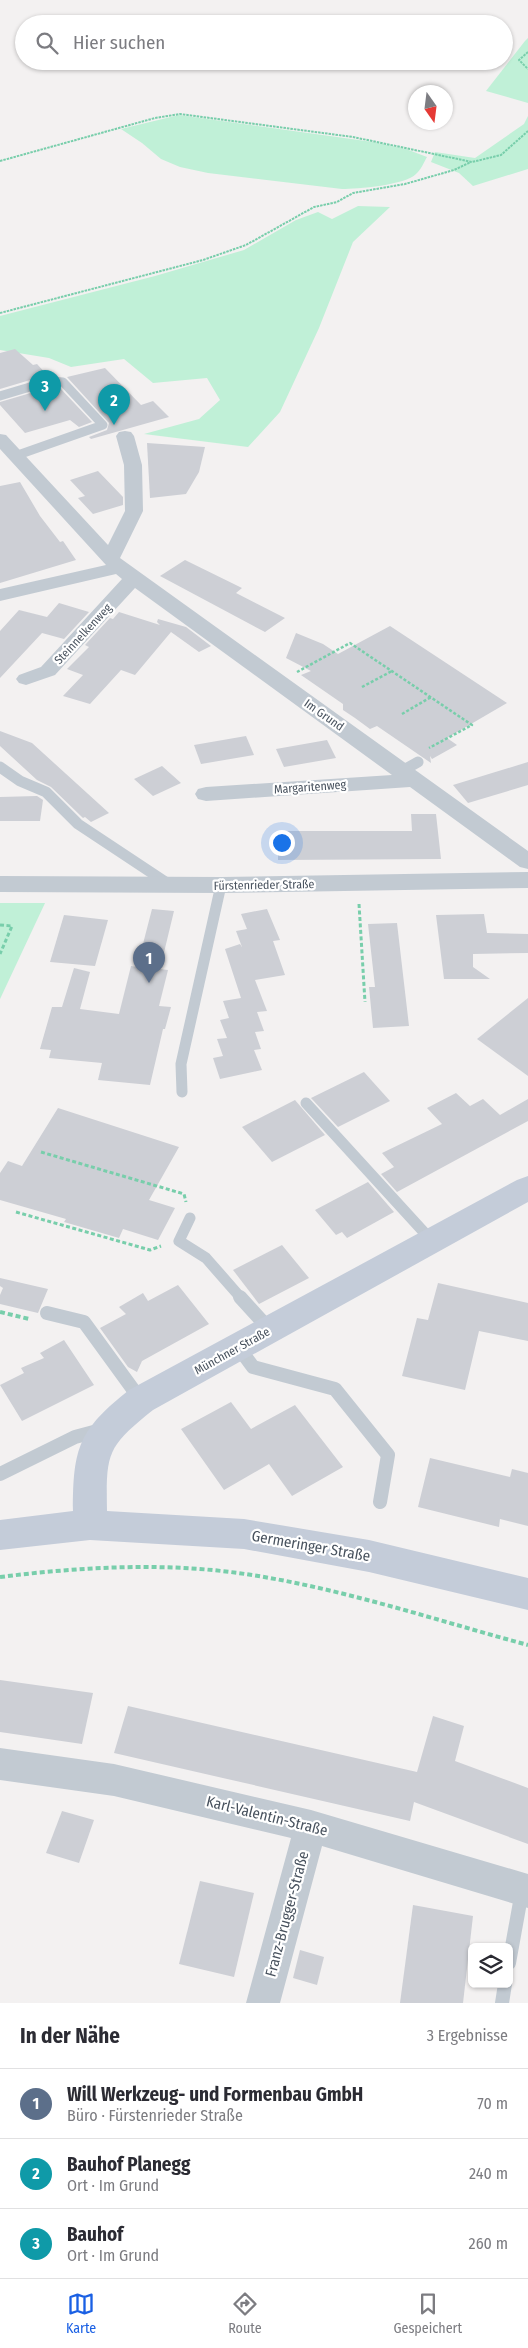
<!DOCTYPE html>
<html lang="de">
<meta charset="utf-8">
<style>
body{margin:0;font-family:"Fira Sans Condensed",sans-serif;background:#f7f7f7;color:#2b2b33}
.controls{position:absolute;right:15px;bottom:15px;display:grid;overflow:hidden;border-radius:8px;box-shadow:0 1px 4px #0004}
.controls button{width:45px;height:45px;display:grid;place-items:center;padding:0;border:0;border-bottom:1px solid #e1e1e2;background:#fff;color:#2b2b33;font:25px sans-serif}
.compass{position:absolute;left:408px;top:85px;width:45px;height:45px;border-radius:50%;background:#fff;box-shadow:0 1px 4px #0004;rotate:166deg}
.you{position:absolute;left:281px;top:842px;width:18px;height:18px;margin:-12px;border:4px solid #fff;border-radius:50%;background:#1a73e8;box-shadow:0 0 0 8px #1a73e833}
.badge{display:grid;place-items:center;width:32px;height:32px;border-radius:50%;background:#1a60e4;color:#fff;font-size:16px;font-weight:700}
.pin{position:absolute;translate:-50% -41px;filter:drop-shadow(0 1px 2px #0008)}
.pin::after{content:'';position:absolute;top:26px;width:18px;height:15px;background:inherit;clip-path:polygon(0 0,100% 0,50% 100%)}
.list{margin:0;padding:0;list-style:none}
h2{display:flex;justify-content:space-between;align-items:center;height:65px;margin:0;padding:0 20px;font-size:21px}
h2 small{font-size:16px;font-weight:400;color:#7c7c81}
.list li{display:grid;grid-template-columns:32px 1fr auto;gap:15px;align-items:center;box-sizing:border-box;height:70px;padding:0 20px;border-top:1px solid #e1e1e2}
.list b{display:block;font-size:19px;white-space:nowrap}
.list p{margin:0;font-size:16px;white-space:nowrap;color:#7c7c81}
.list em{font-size:16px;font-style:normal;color:#7c7c81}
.icon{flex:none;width:28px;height:28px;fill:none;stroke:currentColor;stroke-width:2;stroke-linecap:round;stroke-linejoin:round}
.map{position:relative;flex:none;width:528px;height:2003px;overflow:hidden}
.search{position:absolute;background:#fff;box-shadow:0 1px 4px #0004;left:15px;right:15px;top:15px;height:55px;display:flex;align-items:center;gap:12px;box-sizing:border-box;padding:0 18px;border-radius:28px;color:#7c7c81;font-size:19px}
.sheet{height:275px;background:#fff}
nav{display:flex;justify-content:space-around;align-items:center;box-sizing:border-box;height:70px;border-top:1px solid #e1e1e2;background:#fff;font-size:14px;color:#7c7c81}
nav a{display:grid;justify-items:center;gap:2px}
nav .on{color:#1a60e4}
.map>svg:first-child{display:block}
</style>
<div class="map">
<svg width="528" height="2003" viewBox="0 0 528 2003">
<rect width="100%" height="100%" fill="#f3f1f1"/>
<!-- green -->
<g fill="#c0f0d7">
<polygon points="528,38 528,103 486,91 525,41"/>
<path d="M179,115L373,142L406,149L427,157C424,162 421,170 416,174C406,185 357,189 342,189L208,173L180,167L161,159L142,143L121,129Z"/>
<polygon points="528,116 528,169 473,186 459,173 431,162 435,152 475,158 524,124"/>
<polygon points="358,206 390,207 353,242 319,328 280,412 248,447 144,434 199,419 220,400 207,378 153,383 124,359 71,367 49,358 0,350 0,316 155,276 244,250 296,220 318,212 332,219"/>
<polygon points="0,903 45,903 0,999"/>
</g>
<!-- building -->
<g fill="#cdcfd5">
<polygon points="15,349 33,365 37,364 47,375 0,389 0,353"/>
<polygon points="105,368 141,405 153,401 169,417 91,439 89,437 107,430 109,423 67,377"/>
<polygon points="51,387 60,388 92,422 79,427 70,420 25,433 0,405 0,402"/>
<polygon points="147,443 205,447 199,472 186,494 150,498"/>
<polygon points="98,471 123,497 123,505 93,514 78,498 85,496 70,480"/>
<polygon points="20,482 40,516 60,542 63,541 76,560 0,583 0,486"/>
<polygon points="185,560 242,588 236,593 285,618 265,632 160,576"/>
<polygon points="59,603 89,612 64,639 42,633 0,678 0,631 19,610 47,617"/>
<polygon points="119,612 160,625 157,622 158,619 186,627 211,646 199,652 171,632 135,675 121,670 90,704 63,696 83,675 67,669 89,647 85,645 110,618 113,619"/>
<polygon points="390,626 507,703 447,738 457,745 432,759 430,756 431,763 377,726 370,729 355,718 343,710 343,704 301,675 311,671 286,658 296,633 323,644 338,654"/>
<polygon points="0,731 32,743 109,813 91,822 85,817 83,818 51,787 37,780 0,746"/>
<polygon points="246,736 254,755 201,764 194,745"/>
<polygon points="327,740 336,758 284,767 276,749"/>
<polygon points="528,762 528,785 468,803 453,785"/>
<polygon points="162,766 181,783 153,796 134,779"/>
<polygon points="37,796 43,800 40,821 0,821 0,797"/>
<polygon points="411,814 436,814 441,859 278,860 278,831 412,831"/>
<polygon points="152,909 174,911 160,969 168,970 159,1006 171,1007 165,1029 163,1029 150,1085 98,1080 102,1063 49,1058 51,1050 40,1049 52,1007 62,1007 74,968 90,972 80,1009 119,1014 131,966 137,967"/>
<polygon points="267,909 280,940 273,941 285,975 255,980 267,1011 257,1012 264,1031 255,1032 261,1049 254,1050 262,1070 220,1079 213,1058 223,1056 217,1039 227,1038 220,1020 229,1018 223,1001 241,998 225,949 240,944 242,947 236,931 247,929 241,914"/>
<polygon points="484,914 487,933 528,934 528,953 473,954 473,967 490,979 444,979 436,915"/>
<polygon points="64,915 108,920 95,966 50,962"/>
<polygon points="397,923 409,1026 373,1028 369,987 375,987 368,924"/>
<polygon points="528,998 528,1076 477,1039"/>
<polygon points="364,1072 390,1101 338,1127 311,1098"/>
<polygon points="456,1093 470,1106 483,1099 500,1115 528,1099 528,1121 397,1192 381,1174 394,1167 382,1153 442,1124 427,1108"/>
<polygon points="295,1100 325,1135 272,1162 242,1127"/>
<polygon points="58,1108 179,1147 149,1200 175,1208 158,1240 123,1229 119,1238 64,1222 66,1219 0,1200 0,1173 8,1161 22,1166"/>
<polygon points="368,1182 394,1212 347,1238 342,1232 336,1235 315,1210"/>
<polygon points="282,1245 309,1278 259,1304 233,1270"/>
<polygon points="0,1278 48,1289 38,1313 0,1304 0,1295 3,1288 0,1286"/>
<polygon points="438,1283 528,1303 528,1341 479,1331 465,1390 402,1376 417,1318 428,1320"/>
<polygon points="178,1285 209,1324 142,1361 137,1372 128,1367 100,1328 126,1314 119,1307 143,1293 148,1301"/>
<polygon points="64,1340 94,1385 22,1421 0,1385 24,1373 21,1368 44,1358 40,1353"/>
<polygon points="231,1402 251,1429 295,1405 343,1467 292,1496 269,1464 224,1490 181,1429"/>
<polygon points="430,1458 510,1477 512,1469 528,1473 528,1526 500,1519 499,1527 418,1507"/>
<polygon points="0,1680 93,1693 82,1744 0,1732"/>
<polygon points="128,1706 417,1772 433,1716 464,1726 455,1761 528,1788 528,1844 414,1802 410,1821 114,1753"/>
<polygon points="62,1811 94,1820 79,1863 46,1853"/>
<polygon points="200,1881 254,1893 234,1977 179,1964"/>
<polygon points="413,1905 473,1916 463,2003 400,2003"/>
<polygon points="300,1950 324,1957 317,1985 293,1978"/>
</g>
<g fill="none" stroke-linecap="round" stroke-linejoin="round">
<!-- path-far3 -->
<g stroke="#78ceab" stroke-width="2" stroke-dasharray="2.5 1" stroke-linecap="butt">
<polyline points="528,52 519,60 528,69"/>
<polyline points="0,161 155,118 180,114 353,137 472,162 501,155 528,131"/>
<polyline points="0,313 203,260 246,245 314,207 337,202 353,193 405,184 454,170 471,162"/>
</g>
<!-- path-far2 -->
<g stroke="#78ceab" stroke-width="2.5" stroke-dasharray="3 2" stroke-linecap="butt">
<polyline points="297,672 350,643 472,725 429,748"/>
<polyline points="362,687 392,671"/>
<polyline points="402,714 431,697"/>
</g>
<!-- path-far1 -->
<g stroke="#78ceab" stroke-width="3" stroke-dasharray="4 2.5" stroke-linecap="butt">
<polyline points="359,904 365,1002"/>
<polyline points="0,925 12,926 0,954"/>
<polyline points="41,1152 184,1194 186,1202"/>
<polyline points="16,1212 150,1250 161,1246"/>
</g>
<!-- path -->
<g stroke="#78ceab" stroke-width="4" stroke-dasharray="5 3" stroke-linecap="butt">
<polyline points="0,1312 29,1319"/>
<path d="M0,1577C81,1567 164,1562 245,1574C341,1588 435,1620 528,1645"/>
</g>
<!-- lane-far2 -->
<polyline stroke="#c2cad2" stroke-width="9" points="0,396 50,381 63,382 103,425 15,456"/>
<!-- lane-far1 -->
<g stroke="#c2cad2" stroke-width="11">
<polyline points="0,767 20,781 46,792 78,824 170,885"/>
<polyline points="402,771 418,762"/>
<polyline points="182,1092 181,1064 221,885"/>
<polyline points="306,1103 432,1241"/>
<polyline points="190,1218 179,1241 206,1258 241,1298"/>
</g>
<!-- lane -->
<g stroke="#c2cad2" stroke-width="14">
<polyline points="240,1297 269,1329"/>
<polyline points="47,1313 84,1322 140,1399"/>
<polyline points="239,1348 253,1367 335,1389 388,1455 380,1502"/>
<polyline points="0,1474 75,1437 101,1430"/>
<polyline points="509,1963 522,1891"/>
<polyline points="502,2003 505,1984"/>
</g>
<!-- street -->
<g fill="#c2cad2" fill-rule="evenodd">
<polygon points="125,431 131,432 134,436 142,465 143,511 120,558 528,851 528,869 520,867 410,787 206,801 198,799 195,794 198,789 206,787 392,775 135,588 55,675 26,685 19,683 16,679 19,675 41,667 122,579 116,574 0,601 0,589 106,565 0,449 0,434 6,435 108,545 125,511 124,465 116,436 119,432"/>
<polygon points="528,872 528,888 221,893 0,892 0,876 221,877"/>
<polygon points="0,1748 114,1764 311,1810 528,1874 528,1908 322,1846 280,2003 246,2003 291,1838 114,1796 0,1780"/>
</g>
<!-- secondary -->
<path fill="#c4ccd9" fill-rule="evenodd" d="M528,1176V1202L153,1410C107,1447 106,1452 107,1511L244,1519L369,1540L528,1578V1610L369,1572L244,1549L90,1540L0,1550V1520L73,1511C73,1447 79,1430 129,1390L517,1180Z"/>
</g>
<g text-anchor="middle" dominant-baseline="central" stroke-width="4.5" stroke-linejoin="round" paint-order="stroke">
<!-- street labels -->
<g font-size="12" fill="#48525e" stroke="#fff">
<text transform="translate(83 634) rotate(-47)">Steinnelkenweg</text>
<text transform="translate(324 715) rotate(35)">Im Grund</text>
<text transform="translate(310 787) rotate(-4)">Margaritenweg</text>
<text transform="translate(264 885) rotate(-1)">Fürstenrieder Straße</text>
<text transform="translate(232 1351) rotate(-29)">Münchner Straße</text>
</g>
<!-- near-street labels -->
<g font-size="15" fill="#48525e" stroke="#fff">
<text transform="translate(311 1546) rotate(10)">Germeringer Straße</text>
<text transform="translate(267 1816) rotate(14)">Karl-Valentin-Straße</text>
<text transform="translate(287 1914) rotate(-75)">Franz-Brugger-Straße</text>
</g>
</g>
</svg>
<div class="controls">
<button><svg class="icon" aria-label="layers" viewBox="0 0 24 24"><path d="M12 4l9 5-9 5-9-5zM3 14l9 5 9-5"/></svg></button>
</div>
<svg class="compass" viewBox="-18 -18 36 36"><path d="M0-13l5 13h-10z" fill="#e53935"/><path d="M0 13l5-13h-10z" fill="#7c7c81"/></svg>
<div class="you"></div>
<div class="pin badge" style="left:149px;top:983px;background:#5c6f8a">1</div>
<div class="pin badge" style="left:114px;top:425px;background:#0f9aa8">2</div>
<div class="pin badge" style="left:45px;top:411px;background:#0f9aa8">3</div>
<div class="search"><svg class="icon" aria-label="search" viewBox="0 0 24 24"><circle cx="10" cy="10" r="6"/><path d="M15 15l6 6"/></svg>Hier suchen</div>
</div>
<section class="sheet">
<h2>In der Nähe<small>3 Ergebnisse</small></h2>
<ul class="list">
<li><span class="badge" style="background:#5c6f8a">1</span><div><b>Will Werkzeug- und Formenbau GmbH</b><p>Büro · Fürstenrieder Straße</p></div><em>70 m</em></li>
<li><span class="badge" style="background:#0f9aa8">2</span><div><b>Bauhof Planegg</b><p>Ort · Im Grund</p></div><em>240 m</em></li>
<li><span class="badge" style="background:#0f9aa8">3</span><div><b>Bauhof</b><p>Ort · Im Grund</p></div><em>260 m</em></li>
</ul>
</section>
<nav>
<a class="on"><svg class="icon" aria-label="map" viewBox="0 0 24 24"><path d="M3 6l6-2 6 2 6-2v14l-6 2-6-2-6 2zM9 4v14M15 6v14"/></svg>Karte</a>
<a><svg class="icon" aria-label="directions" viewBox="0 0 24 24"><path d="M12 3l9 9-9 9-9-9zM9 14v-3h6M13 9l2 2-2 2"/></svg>Route</a>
<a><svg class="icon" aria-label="saved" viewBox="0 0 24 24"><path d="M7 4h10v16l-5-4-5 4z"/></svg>Gespeichert</a>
</nav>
